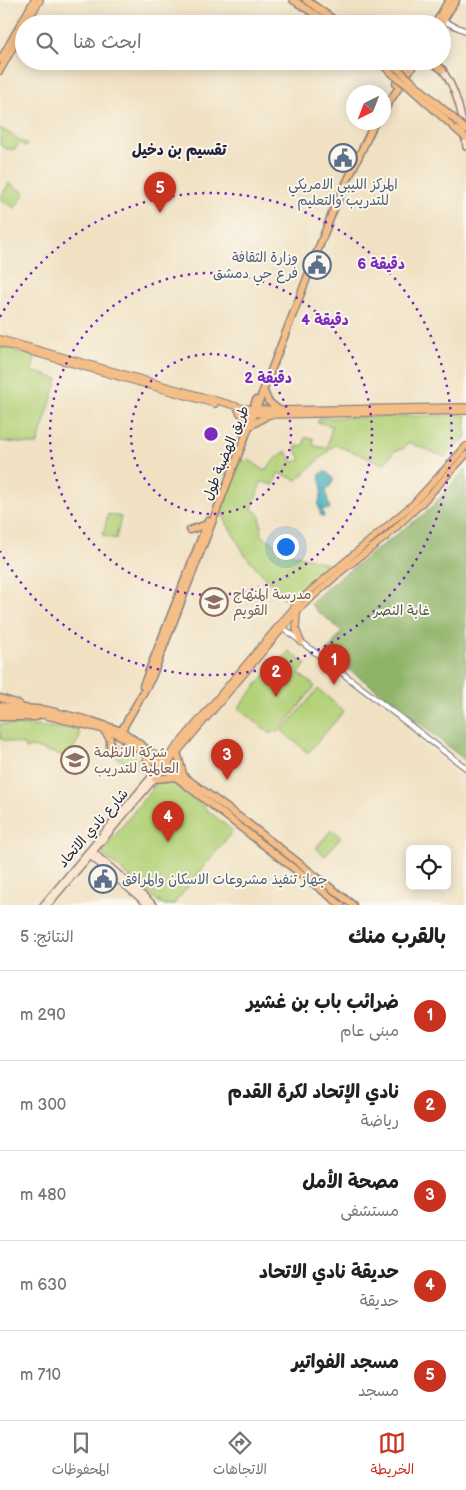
<!DOCTYPE html>
<html lang="ar">
<meta charset="utf-8">
<style>
body{margin:0;font-family:"Balsamiq Sans","Playpen Sans Arabic",sans-serif;background:#f2f2f2;color:#202124;direction:rtl}
.controls{position:absolute;right:15px;bottom:15px;display:grid;overflow:hidden;border-radius:8px;box-shadow:0 2px 12px #0003}
.controls button{width:45px;height:45px;display:grid;place-items:center;padding:0;border:0;border-bottom:1px solid #e0e0e0;background:#fff;color:#202124;font:25px sans-serif}
.compass{position:absolute;left:346px;top:85px;width:45px;height:45px;border-radius:50%;background:#fff;box-shadow:0 2px 12px #0003;rotate:222deg}
.you{position:absolute;left:285px;top:546px;width:18px;height:18px;margin:-12px;border:4px solid #fff;border-radius:50%;background:#1a73e8;box-shadow:0 0 0 8px #1a73e833}
.badge{display:grid;place-items:center;width:32px;height:32px;border-radius:50%;background:#c8321e;color:#fff;font-size:16px;font-weight:700}
.pin{position:absolute;translate:-50% -41px;filter:drop-shadow(0 1px 2px #0008)}
.pin::after{content:'';position:absolute;top:26px;width:18px;height:15px;background:inherit;clip-path:polygon(0 0,100% 0,50% 100%)}
.list{margin:0;padding:0;list-style:none}
h2{display:flex;justify-content:space-between;align-items:center;height:65px;margin:0;padding:0 20px;font-size:21px}
h2 small{font-size:16px;font-weight:400;color:#757577}
.list li{display:grid;grid-template-columns:32px 1fr auto;gap:15px;align-items:center;box-sizing:border-box;height:90px;padding:0 20px;border-top:1px solid #e0e0e0}
.list b{display:block;font-size:19px;white-space:nowrap}
.list p{margin:0;font-size:16px;white-space:nowrap;color:#757577}
.list em{font-size:16px;font-style:normal;color:#757577}
.icon{flex:none;width:28px;height:28px;fill:none;stroke:currentColor;stroke-width:2;stroke-linecap:round;stroke-linejoin:round}
.map{position:relative;flex:none;width:466px;height:905px;overflow:hidden;direction:ltr}
.search{position:absolute;background:#fff;box-shadow:0 2px 12px #0003;left:15px;right:15px;top:15px;height:55px;display:flex;align-items:center;gap:12px;box-sizing:border-box;padding:0 18px;border-radius:28px;color:#757577;font-size:19px}
.sheet{height:515px;background:#fff}
nav{display:flex;justify-content:space-around;align-items:center;box-sizing:border-box;height:70px;border-top:1px solid #e0e0e0;background:#fff;font-size:14px;color:#757577}
nav a{display:grid;justify-items:center;gap:2px}
nav .on{color:#c8321e}
.map>svg:first-child{display:block}
</style>
<div class="map">
<svg width="466" height="905" viewBox="0 0 466 905">
<rect width="100%" height="100%" fill="#fbf7ec"/>
<filter id="ink" filterUnits="userSpaceOnUse"><feTurbulence type="fractalNoise" baseFrequency=".02" numOctaves="2"/><feDisplacementMap in="SourceGraphic" scale="10" xChannelSelector="R" yChannelSelector="G"/><feConvolveMatrix kernelMatrix="1 2 1 2 8 2 1 2 1" color-interpolation-filters="sRGB"/></filter>
<filter id="wash" filterUnits="userSpaceOnUse"><feTurbulence type="fractalNoise" baseFrequency=".0096" numOctaves="4" result="noise"/><feDisplacementMap in="SourceGraphic" scale="20" xChannelSelector="R" yChannelSelector="G"/><feGaussianBlur stdDeviation="1.12" result="paint"/><feColorMatrix in="noise" values="0 0 0 0 0 0 0 0 0 0 0 0 0 0 0 0 0 1.4 0 .05"/><feComposite in="paint" operator="in"/></filter>
<g filter="url(#wash)">
<rect width="100%" height="100%" fill="#f0e1c3"/>
<!-- green -->
<g fill="#b3d178" stroke="#6a7a5a">
<polygon points="0,128 27,144 26,147 19,143 15,149 7,149 0,145"/>
<polygon points="9,183 25,193 15,208 0,199"/>
<polygon points="0,346 35,357 32,371 58,379 37,445 0,441"/>
<polygon points="466,415 466,437 445,457 408,442 403,449 394,451 384,464 335,445 297,480 278,473 274,485 261,482 252,509 260,515 262,536 280,546 286,552 332,565 288,603 245,555 221,513 240,459 247,462 248,459 265,471 272,462 286,451 293,462 301,460 295,447 304,445 305,438 313,438 314,446 327,448 332,426 317,422 320,418"/>
<polygon points="108,514 121,517 116,539 103,536"/>
<polygon points="289,651 306,664 299,674 315,686 278,733 274,731 271,734 238,708 279,658 282,660"/>
<polygon points="318,689 344,711 308,753 282,731"/>
<polygon points="0,724 78,729 80,737 68,757 32,747 25,749 24,745 0,739"/>
<polygon points="125,748 130,752 132,750 136,758 146,765 141,771 115,757"/>
<polygon points="167,777 233,831 173,905 163,905 102,854 102,852 158,781"/>
<polygon points="332,829 341,837 325,856 316,848"/>
</g>
<!-- forest -->
<polygon fill="#8eb368" stroke="#586a52" points="466,468 466,761 384,695 326,653 342,631 316,610 310,603 330,585 429,510"/>
<!-- water -->
<polygon fill="#3cadb8" stroke="#2f687a" points="323,472 327,472 334,480 326,492 330,509 325,510 322,506 324,517 321,516 318,505 322,490 319,475"/>
</g>
<g filter="url(#ink)">
<g fill="none" stroke-linecap="round" stroke-linejoin="round">
<defs>
<g id="tertiary">
<polyline points="443,21 466,31"/>
<polyline points="282,627 466,768"/>
</g>
<g id="secondary">
<path d="M440,67C458,89 463,119 466,147"/>
<polyline points="92,851 154,905"/>
<polyline points="89,855 148,905"/>
<polyline points="43,905 161,765"/>
<polyline points="48,905 164,768"/>
</g>
<g id="primary">
<polyline points="26,24 40,0"/>
<polyline points="0,60 34,0"/>
<polyline points="0,71 24,28"/>
<polyline points="0,339 243,408 279,410 466,407"/>
<polyline points="0,343 215,404"/>
<polyline points="239,411 268,415 466,411"/>
<polyline points="297,613 296,629 301,642"/>
<polyline points="162,764 302,598 413,504 466,446"/>
<polyline points="164,768 298,610 343,570 387,536 422,503 466,455"/>
</g>
<g id="trunk">
<polyline points="293,0 330,24"/>
<polyline points="306,0 340,24"/>
<polyline points="435,24 449,0"/>
<polyline points="441,24 456,0"/>
<polyline points="378,61 395,76"/>
<polyline points="389,61 398,69"/>
<polyline points="430,61 443,70"/>
<polyline points="408,78 451,116"/>
<polyline points="396,83 410,61"/>
<polyline points="406,84 457,130"/>
<polyline points="384,110 416,61"/>
<polyline points="264,391 268,401 279,410"/>
<polyline points="239,411 248,422"/>
<polyline points="252,425 268,415"/>
<polyline points="243,433 256,400"/>
<polyline points="190,530 207,524"/>
<polyline points="143,686 208,521"/>
<polyline points="0,698 19,704"/>
<polyline points="0,706 47,710 92,721 122,731 250,825 353,905"/>
<polyline points="0,711 44,715 102,729 119,735 164,768 341,905"/>
<polyline points="0,717 36,717"/>
<polyline points="103,729 110,739 110,749"/>
<polyline points="119,735 152,677 333,211 375,122"/>
<polyline points="108,752 131,743"/>
<polyline points="177,752 183,774"/>
<polyline points="146,757 152,775"/>
<polyline points="155,779 176,777"/>
</g>
</defs>
<!-- tertiary casing -->
<use href="#tertiary" stroke="#89827f" stroke-width="7"/>
<!-- secondary casing -->
<use href="#secondary" stroke="#89827f" stroke-width="8"/>
<!-- primary casing -->
<use href="#primary" stroke="#89827f" stroke-width="8"/>
<!-- trunk casing -->
<use href="#trunk" stroke="#89827f" stroke-width="9"/>
<!-- tertiary -->
<use href="#tertiary" stroke="#fff" stroke-width="4.5"/>
<!-- secondary -->
<use href="#secondary" stroke="#fbe5cf" stroke-width="5"/>
<!-- primary -->
<use href="#primary" stroke="#f6be87" stroke-width="5.5"/>
<!-- trunk -->
<use href="#trunk" stroke="#f6be87" stroke-width="6"/>
<defs>
<g id="trunk-bridge">
<polyline points="398,69 408,78"/>
<polyline points="395,76 406,84"/>
<polyline points="451,116 466,130"/>
<polyline points="457,130 466,138"/>
</g>
</defs>
<!-- trunk-bridge casing -->
<use href="#trunk-bridge" stroke="#89827f" stroke-width="9" stroke-linecap="butt"/>
<!-- trunk-bridge -->
<use href="#trunk-bridge" stroke="#f6be87" stroke-width="6"/>
</g>
</g>
<!-- distance rings -->
<g fill="none" stroke="#7b2cbf" stroke-width="2.5" stroke-dasharray="2.5 5">
<circle cx="211" cy="434" r="80"/>
<circle cx="211" cy="434" r="161"/>
<path d="M0 317A241 241 0 1 1 0 551"/>
</g>
<!-- icons -->
<defs>
<symbol id="civic-ring" viewBox="-11 -11 22 22"><circle r="9.5" fill="#fbf7ec" stroke="#5c6f8a" stroke-width="1.5"/><path d="M-.6-6.5H3V-4.5H.6V-3L4-1V1h2V6H-6V1h2V-1L-.6-3ZM-1.2 2.5V6h2.4V2.5Z" fill="#5c6f8a"/></symbol>
<symbol id="school-ring" viewBox="-11 -11 22 22"><circle r="9.5" fill="#fbf7ec" stroke="#8d6e63" stroke-width="1.5"/><path d="M0-5L7-2L0 1L-7-2ZM-4 1L0 2.5L4 1V4Q0 6-4 4Z" fill="#8d6e63"/></symbol>
</defs>
<g fill-rule="evenodd">
<use href="#civic-ring" x="327" y="142" width="32" height="32"/>
<use href="#civic-ring" x="301" y="249" width="32" height="32"/>
<use href="#school-ring" x="198" y="586" width="32" height="32"/>
<use href="#school-ring" x="59" y="744" width="32" height="32"/>
<use href="#civic-ring" x="87" y="863" width="32" height="32"/>
</g>
<g text-anchor="middle" dominant-baseline="central" stroke-width="4" stroke-linejoin="round" paint-order="stroke">
<!-- service labels -->
<g font-size="14" fill="#4e5e75" stroke="#fbf7ec">
<text x="343" y="184">المركز الليبي الامريكي<tspan x="343" dy="16">للتدريب والتعليم</tspan></text>
<text x="298" y="257" text-anchor="end">وزارة الثقافة<tspan x="298" dy="16">فرع حي دمشق</tspan></text>
<text x="122" y="879" text-anchor="start">جهاز تنفيذ مشروعات الاسكان والمرافق</text>
</g>
<!-- street labels -->
<g font-size="14" fill="#22223b" stroke="#fbf7ec">
<text transform="translate(226 453) rotate(-68)">طريق الهضبة طول</text>
<text transform="translate(93 828) rotate(-49)">شارع نادي الاتحاد</text>
</g>
<!-- education labels -->
<g font-size="14" fill="#785e54" stroke="#fbf7ec" text-anchor="start">
<text x="233" y="594">مدرسة المنهاج<tspan x="233" dy="16">القويم</tspan></text>
<text x="94" y="752">شركة الانظمة<tspan x="94" dy="16">العالمية للتدريب</tspan></text>
</g>
<!-- park labels -->
<g font-size="14" fill="#4e574d" stroke="#fbf7ec">
<text x="402" y="610">غابة النصر</text>
</g>
<!-- neighbourhood labels -->
<g font-size="15" font-weight="bold" fill="#22223b" stroke="#fbf7ec">
<text x="179" y="150">تقسيم بن دخيل</text>
</g>
</g>
<circle cx="211" cy="434" r="8" fill="#7b2cbf" stroke="#fbf7ec" stroke-width="2.5"/>
<g font-size="15" text-anchor="middle" font-weight="bold" fill="#7b2cbf" stroke="#fbf7ec" stroke-width="4" stroke-linejoin="round" paint-order="stroke">
<text x="381" y="269">6 دقيقة</text>
<text x="325" y="325">4 دقيقة</text>
<text x="268" y="383">2 دقيقة</text>
</g>
</svg>
<div class="controls">
<button><svg class="icon" aria-label="locate" viewBox="0 0 24 24"><circle cx="12" cy="12" r="6"/><path d="M12 2v4M12 18v4M2 12h4M18 12h4"/></svg></button>
</div>
<svg class="compass" viewBox="-18 -18 36 36"><path d="M0-13l5 13h-10z" fill="#e53935"/><path d="M0 13l5-13h-10z" fill="#757577"/></svg>
<div class="you"></div>
<div class="pin badge" style="left:334px;top:685px">1</div>
<div class="pin badge" style="left:276px;top:697px">2</div>
<div class="pin badge" style="left:227px;top:780px">3</div>
<div class="pin badge" style="left:168px;top:842px">4</div>
<div class="pin badge" style="left:160px;top:213px">5</div>
<div class="search"><svg class="icon" aria-label="search" viewBox="0 0 24 24"><circle cx="10" cy="10" r="6"/><path d="M15 15l6 6"/></svg>ابحث هنا</div>
</div>
<section class="sheet">
<h2>بالقرب منك<small>النتائج: 5</small></h2>
<ul class="list">
<li><span class="badge">1</span><div><b>ضرائب باب بن غشير</b><p>مبنى عام</p></div><em>290 m</em></li>
<li><span class="badge">2</span><div><b>نادي الإتحاد لكرة القدم</b><p>رياضة</p></div><em>300 m</em></li>
<li><span class="badge">3</span><div><b>مصحة الأمل</b><p>مستشفى</p></div><em>480 m</em></li>
<li><span class="badge">4</span><div><b>حديقة نادي الاتحاد</b><p>حديقة</p></div><em>630 m</em></li>
<li><span class="badge">5</span><div><b>مسجد الفواتير</b><p>مسجد</p></div><em>710 m</em></li>
</ul>
</section>
<nav>
<a class="on"><svg class="icon" aria-label="map" viewBox="0 0 24 24"><path d="M3 6l6-2 6 2 6-2v14l-6 2-6-2-6 2zM9 4v14M15 6v14"/></svg>الخريطة</a>
<a><svg class="icon" aria-label="directions" viewBox="0 0 24 24"><path d="M12 3l9 9-9 9-9-9zM9 14v-3h6M13 9l2 2-2 2"/></svg>الاتجاهات</a>
<a><svg class="icon" aria-label="saved" viewBox="0 0 24 24"><path d="M7 4h10v16l-5-4-5 4z"/></svg>المحفوظات</a>
</nav>
